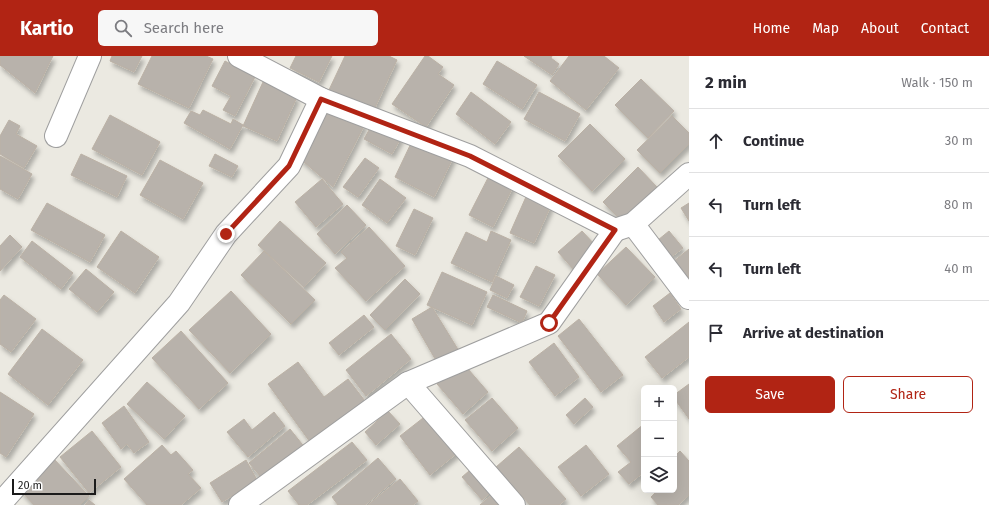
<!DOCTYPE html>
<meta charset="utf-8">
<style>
body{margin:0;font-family:"Fira Sans",sans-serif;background:#f7f7f7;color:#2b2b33}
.controls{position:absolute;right:12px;bottom:12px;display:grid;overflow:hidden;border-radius:6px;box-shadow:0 4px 16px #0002}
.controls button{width:36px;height:36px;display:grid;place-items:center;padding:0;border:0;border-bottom:1px solid #e1e1e2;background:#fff;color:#2b2b33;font:20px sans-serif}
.scale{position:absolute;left:12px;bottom:10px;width:84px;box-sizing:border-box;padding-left:4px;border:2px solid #1b1b1b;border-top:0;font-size:11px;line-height:14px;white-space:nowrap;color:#1b1b1b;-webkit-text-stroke:3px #fff;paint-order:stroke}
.stop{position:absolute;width:12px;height:12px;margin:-9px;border:3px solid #b12414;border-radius:50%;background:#fff}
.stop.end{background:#b12414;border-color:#fff;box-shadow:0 1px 4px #0008}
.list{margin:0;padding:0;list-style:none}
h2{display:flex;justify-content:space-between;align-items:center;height:52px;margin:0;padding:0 16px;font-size:17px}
h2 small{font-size:13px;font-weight:400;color:#7c7c81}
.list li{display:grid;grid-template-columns:26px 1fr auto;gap:12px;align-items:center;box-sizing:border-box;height:64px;padding:0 16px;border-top:1px solid #e1e1e2}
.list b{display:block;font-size:15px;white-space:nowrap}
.list em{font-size:13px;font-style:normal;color:#7c7c81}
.actions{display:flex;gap:8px;padding:12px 16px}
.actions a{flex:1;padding:9px 0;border:1px solid #b12414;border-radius:6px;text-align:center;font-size:14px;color:#b12414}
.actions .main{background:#b12414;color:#fff}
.icon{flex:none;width:22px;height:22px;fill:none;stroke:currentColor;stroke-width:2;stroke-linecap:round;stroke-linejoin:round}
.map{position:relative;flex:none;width:689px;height:449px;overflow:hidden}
header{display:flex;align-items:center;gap:24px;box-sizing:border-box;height:56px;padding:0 20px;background:#b12414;color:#fff}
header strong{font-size:19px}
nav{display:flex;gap:22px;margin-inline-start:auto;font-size:14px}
.search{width:280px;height:36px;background:#f7f7f7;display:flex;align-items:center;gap:10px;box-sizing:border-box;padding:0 14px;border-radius:6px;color:#7c7c81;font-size:15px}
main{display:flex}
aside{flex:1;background:#fff}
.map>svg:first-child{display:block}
</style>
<header>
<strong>Kartio</strong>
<div class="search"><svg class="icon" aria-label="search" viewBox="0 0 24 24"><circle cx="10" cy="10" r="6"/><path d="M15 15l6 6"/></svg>Search here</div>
<nav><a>Home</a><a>Map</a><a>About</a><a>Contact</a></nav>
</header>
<main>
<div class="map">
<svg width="689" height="449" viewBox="0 0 689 449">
<defs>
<filter id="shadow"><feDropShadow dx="2.5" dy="4.5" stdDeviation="2" flood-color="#0004"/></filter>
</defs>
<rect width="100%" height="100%" fill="#ebe9e1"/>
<!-- building -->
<g fill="#b8b2ab" stroke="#bbb1a5" filter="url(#shadow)">
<polygon points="0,0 53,0 35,37 0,9"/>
<polygon points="112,0 142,0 134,16 110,5"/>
<polygon points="152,0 206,0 213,3 189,52 138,28"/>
<polygon points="296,0 332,0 319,26 290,12"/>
<polygon points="345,0 389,0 397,4 373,56 328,36"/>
<polygon points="425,0 428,0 443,11 438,18 454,29 426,71 392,48"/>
<polygon points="524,0 552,0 551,2 559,8 552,19"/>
<polygon points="569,0 604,0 619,12 586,54 550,25"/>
<polygon points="225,5 255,21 235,60 223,54 231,40 212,30"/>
<polygon points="497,5 537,29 522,53 483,28"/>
<polygon points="641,23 674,55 648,82 615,49"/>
<polygon points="263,26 297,41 277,85 243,70"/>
<polygon points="471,36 511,66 495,88 456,58"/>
<polygon points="539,36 580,58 565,85 524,63"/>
<polygon points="328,50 365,68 333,131 298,101"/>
<polygon points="203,54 231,68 233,63 243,69 230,93 184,67 191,55 200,59"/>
<polygon points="110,59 160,86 142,119 92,93"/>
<polygon points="672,60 689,77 689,88 660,117 637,94"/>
<polygon points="9,64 20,70 16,78 37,90 24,112 0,98 0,80"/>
<polygon points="374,65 402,80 392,98 364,83"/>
<polygon points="590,68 625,103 592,135 558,100"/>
<polygon points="414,81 454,100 434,141 395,121"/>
<polygon points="81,98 127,120 117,141 71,119"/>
<polygon points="215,98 238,110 232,121 209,110"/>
<polygon points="0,100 32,118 18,143 0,133"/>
<polygon points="365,102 379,112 358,141 343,131"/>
<polygon points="160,104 203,127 183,163 140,139"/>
<polygon points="638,111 657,131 623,166 603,146"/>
<polygon points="491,116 515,127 493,171 469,159"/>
<polygon points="322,123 343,148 316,171 295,146"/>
<polygon points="380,123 406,142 387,167 362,149"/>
<polygon points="529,134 553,145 534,187 510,177"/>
<polygon points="47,147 105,179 90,206 31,174"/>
<polygon points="689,147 689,165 681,152"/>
<polygon points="347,149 366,169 335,198 317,178"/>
<polygon points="414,153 433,162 415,199 396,190"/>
<polygon points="280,165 326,207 304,231 258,189"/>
<polygon points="369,171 405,210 366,245 335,212 347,202 341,196"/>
<polygon points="121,175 159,201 135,237 97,211"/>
<polygon points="491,175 511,184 492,226 451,207 466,176 487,186"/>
<polygon points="582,175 597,191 573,213 558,196"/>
<polygon points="669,175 683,192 671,201 658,184"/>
<polygon points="10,179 22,191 0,215 0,190"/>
<polygon points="32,185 73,217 61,233 20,201"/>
<polygon points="626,191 655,221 626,249 597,218"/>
<polygon points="689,193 689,237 668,210"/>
<polygon points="264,195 315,244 291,268 241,219"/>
<polygon points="536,210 555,219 539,250 520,241"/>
<polygon points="86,213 114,236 97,256 69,233"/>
<polygon points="442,216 487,236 472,269 427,249"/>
<polygon points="496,220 514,229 507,242 490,234"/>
<polygon points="405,223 420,238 385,274 370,259"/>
<polygon points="231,235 271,278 230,317 189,274"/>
<polygon points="670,237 681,253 664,266 653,250"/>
<polygon points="4,239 36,263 11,296 0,288 0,244"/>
<polygon points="493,239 527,255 522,267 487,251"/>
<polygon points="432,251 459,295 438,308 412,263"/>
<polygon points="364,259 374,271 339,299 329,287"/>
<polygon points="579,263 623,319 601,336 558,280"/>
<polygon points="689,266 689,301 662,322 645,301"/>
<polygon points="42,273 83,304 48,349 8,318"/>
<polygon points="181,275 228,327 199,353 152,302"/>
<polygon points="391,278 411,303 366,340 346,314"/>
<polygon points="554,287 579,321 555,340 529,306"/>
<polygon points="298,306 324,341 348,323 365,345 310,386 268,328"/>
<polygon points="462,306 488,336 463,358 437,328"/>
<polygon points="147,326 185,360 164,383 127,348"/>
<polygon points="689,328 689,363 674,342 674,339"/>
<polygon points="0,336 34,358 6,401 0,397"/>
<polygon points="492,342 518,372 492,395 465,364"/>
<polygon points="585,342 593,351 574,368 566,359"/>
<polygon points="124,350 149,386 134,397 127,388 121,393 102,367"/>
<polygon points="388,355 400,368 376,389 365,376"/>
<polygon points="432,355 462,393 430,419 400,380"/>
<polygon points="274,356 285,370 248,401 227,376 244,363 252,374"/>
<polygon points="644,368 644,416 629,428 618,416 631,406 617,390"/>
<polygon points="290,373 306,393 266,427 249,407"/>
<polygon points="92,375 121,411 89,437 60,401"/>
<polygon points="352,386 367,404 307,449 299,449 288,435"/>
<polygon points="162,389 171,399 176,395 193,414 188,418 201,432 181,449 147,449 124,423"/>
<polygon points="586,389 609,418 581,440 558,411"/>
<polygon points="519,391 566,443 559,449 530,449 496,411"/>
<polygon points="680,395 689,405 689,439 678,449 658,449 651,441 655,437 652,434 674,434 674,401"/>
<polygon points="53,402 89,440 80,449 34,449 20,434"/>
<polygon points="378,402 396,423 365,449 338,449 332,441"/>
<polygon points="246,404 257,424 222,446 210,427"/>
<polygon points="476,409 496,432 482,444 462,421"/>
<polygon points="400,423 418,445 413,449 368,449"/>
<polygon points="495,436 505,449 480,449"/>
<polygon points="89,444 95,449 85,449"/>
</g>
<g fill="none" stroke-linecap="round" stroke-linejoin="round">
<defs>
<g id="minor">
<polyline points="239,0 321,43 470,100 615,174 549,267 408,327 240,449"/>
<polyline points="56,80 90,0"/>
<polyline points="633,168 689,242"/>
<polyline points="615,174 633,168 689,118"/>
<polyline points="408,327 514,449"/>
<polyline points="0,448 179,247 226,178 289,110 321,43"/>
</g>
</defs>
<!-- minor casing -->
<use href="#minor" stroke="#9f9f9f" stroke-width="24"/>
<!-- minor -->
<use href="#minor" stroke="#fff" stroke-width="22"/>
</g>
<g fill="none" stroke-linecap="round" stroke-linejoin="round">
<!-- route -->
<polyline stroke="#b12414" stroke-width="5" points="226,178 289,110 321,43 470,100 615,174 549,267"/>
</g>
</svg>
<div class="controls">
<button>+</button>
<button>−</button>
<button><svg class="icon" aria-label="layers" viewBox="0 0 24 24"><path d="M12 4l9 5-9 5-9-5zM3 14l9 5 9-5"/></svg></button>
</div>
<div class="scale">20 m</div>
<div class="stop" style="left:549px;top:267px"></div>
<div class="stop end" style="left:226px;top:178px"></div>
</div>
<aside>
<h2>2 min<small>Walk · 150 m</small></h2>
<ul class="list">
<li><svg class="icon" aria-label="ahead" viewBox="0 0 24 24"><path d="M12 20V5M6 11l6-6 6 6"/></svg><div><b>Continue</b></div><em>30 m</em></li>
<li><svg class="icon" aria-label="left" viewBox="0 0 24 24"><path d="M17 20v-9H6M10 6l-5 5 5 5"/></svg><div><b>Turn left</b></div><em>80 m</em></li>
<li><svg class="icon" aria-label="left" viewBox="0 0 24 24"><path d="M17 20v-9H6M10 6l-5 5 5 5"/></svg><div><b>Turn left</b></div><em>40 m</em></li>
<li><svg class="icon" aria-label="arrive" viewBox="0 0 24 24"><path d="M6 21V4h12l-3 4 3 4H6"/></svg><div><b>Arrive at destination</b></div></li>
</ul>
<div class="actions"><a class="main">Save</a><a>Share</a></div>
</aside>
</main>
